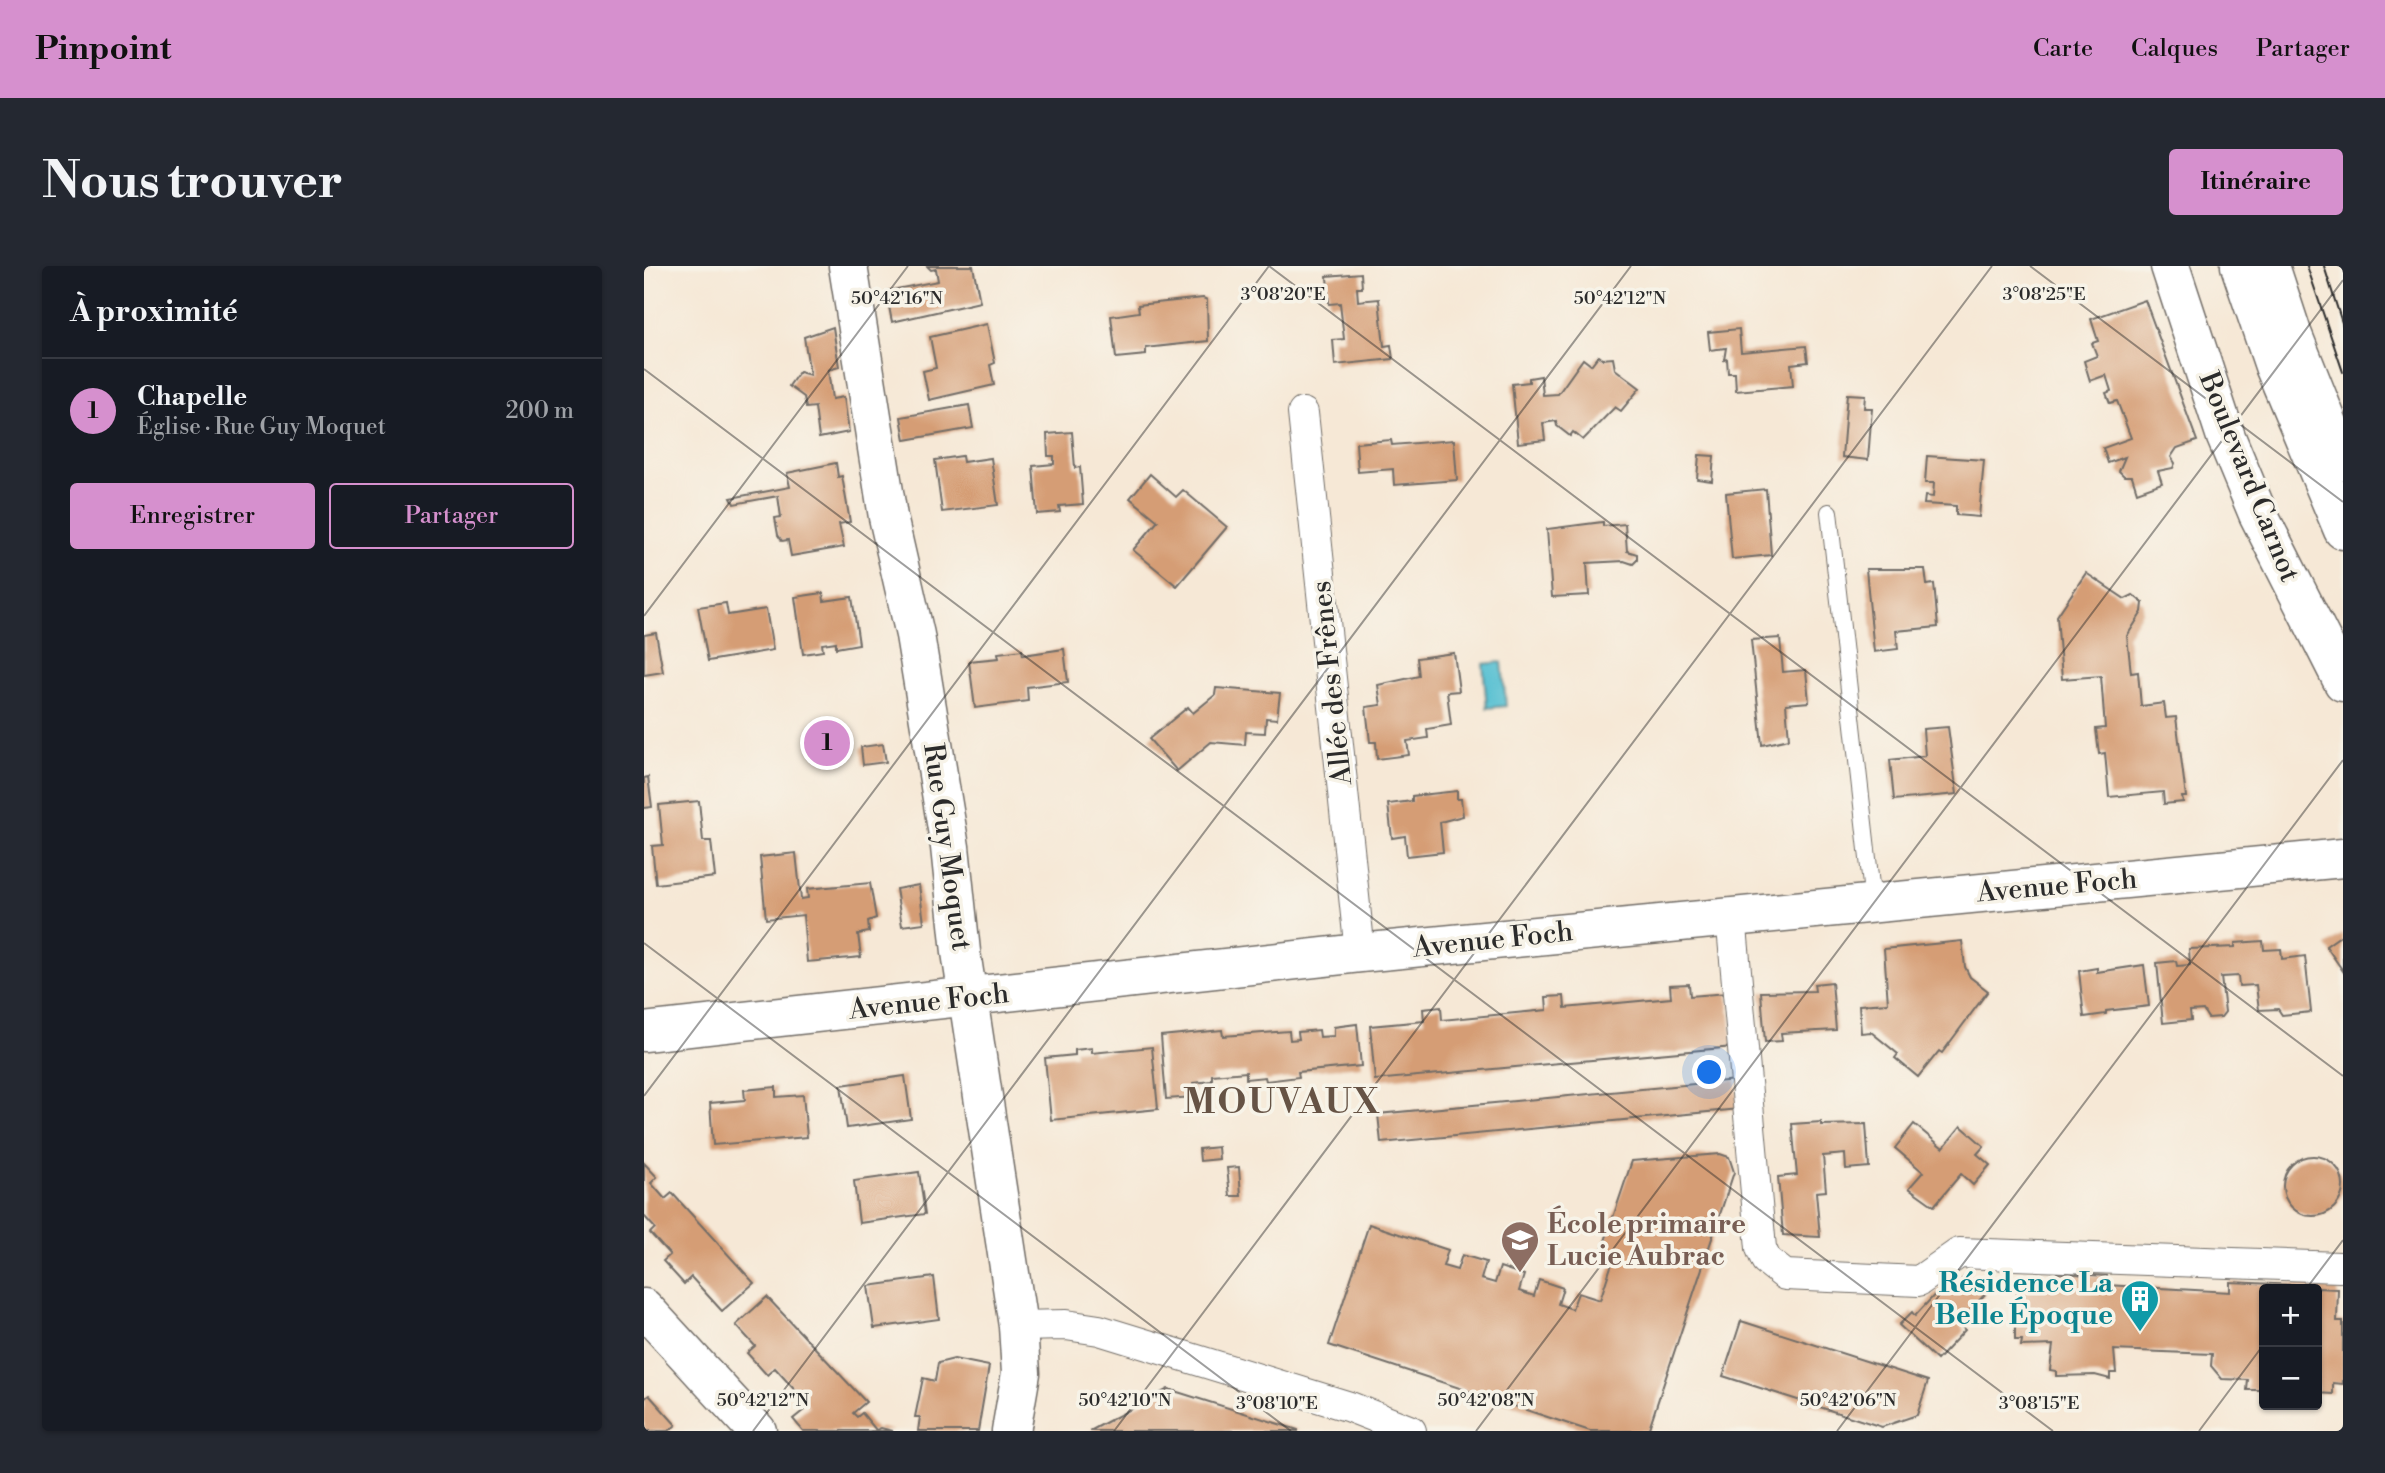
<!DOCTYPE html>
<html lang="fr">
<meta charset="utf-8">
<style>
body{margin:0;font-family:"Libre Bodoni",serif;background:#242831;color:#f1f3f6}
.controls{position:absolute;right:21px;bottom:21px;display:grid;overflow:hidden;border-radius:7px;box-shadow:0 2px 5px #0004}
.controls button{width:63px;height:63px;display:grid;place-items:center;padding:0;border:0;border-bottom:2px solid #363941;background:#171b24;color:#f1f3f6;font:35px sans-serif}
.you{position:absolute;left:1066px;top:807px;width:24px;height:24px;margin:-18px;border:5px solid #fff;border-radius:50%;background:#1a73e8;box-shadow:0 0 0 10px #1a73e833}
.badge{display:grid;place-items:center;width:46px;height:46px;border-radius:50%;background:#d690ce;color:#111;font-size:23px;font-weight:700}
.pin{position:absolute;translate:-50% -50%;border:4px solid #fff;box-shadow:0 2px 7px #0006}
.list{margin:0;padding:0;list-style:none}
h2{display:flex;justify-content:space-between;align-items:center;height:91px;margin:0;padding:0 28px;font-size:30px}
h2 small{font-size:23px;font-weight:400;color:#9ea1a6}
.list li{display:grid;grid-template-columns:46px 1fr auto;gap:21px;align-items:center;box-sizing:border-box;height:105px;padding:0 28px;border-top:2px solid #363941}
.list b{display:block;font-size:26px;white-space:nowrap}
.list p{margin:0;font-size:23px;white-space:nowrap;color:#9ea1a6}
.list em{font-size:23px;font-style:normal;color:#9ea1a6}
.actions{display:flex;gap:14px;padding:21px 28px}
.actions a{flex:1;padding:16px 0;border:2px solid #d690ce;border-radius:7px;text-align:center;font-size:24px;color:#d690ce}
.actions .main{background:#d690ce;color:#111}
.map{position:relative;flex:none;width:1699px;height:1165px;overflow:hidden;border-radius:7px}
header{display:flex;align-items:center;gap:42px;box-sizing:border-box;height:98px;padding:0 35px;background:#d690ce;color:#111}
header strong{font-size:33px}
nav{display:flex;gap:38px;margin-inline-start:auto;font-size:24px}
.intro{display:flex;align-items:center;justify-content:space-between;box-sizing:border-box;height:168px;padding:0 42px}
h1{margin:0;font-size:49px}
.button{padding:18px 32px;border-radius:7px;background:#d690ce;color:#111;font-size:24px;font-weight:700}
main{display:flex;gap:42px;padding:0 42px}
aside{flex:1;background:#171b24;border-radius:7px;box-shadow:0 2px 5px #0004}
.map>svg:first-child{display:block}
</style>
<header>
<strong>Pinpoint</strong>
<nav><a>Carte</a><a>Calques</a><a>Partager</a></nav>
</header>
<div class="intro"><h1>Nous trouver</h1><a class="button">Itinéraire</a></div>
<main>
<aside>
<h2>À proximité<small></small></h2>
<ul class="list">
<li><span class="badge">1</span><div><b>Chapelle</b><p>Église · Rue Guy Moquet</p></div><em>200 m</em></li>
</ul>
<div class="actions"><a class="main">Enregistrer</a><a>Partager</a></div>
</aside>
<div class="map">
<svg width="1699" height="1165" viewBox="0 0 1699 1165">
<rect width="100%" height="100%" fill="#f7f3e8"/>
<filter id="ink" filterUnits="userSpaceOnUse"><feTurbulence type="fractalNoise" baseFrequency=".0143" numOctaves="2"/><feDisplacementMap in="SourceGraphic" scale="14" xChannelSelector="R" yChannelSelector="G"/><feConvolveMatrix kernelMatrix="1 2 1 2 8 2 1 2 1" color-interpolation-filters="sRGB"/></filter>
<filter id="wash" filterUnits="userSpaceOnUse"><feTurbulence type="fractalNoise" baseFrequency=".00686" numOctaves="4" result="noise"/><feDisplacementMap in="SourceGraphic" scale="28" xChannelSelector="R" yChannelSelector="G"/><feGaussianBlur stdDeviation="1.57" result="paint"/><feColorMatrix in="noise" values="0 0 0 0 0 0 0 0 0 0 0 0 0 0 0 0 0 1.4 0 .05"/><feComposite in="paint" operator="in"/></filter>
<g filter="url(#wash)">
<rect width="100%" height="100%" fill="#f6e8d6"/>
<!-- water -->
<polygon fill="#56c0d2" stroke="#40767e" stroke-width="2" points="858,396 862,440 843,442 839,398"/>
<g id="blocks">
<!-- building -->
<g fill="#d59d74">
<polygon points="283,0 329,0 336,36 248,56 242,25 294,15 292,3 287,4"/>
<polygon points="717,7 718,22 713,22 714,35 735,33 740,80 747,79 749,93 691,99 689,74 700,73 696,37 685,38 683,10"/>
<polygon points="559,32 563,34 564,75 502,82 502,89 472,92 467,50 495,46 494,39"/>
<polygon points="1501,34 1553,175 1533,182 1527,191 1531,197 1529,202 1514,205 1518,217 1493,226 1488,210 1480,210 1475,205 1481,191 1464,197 1459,182 1487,172 1473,135 1466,137 1462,127 1467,125 1462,109 1446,115 1440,95 1453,90 1448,77 1454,75 1447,53"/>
<polygon points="343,58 351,97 346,99 350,119 285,134 279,105 292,102 286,71"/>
<polygon points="189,61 195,101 184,104 188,133 200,131 205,166 175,172 171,141 162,142 160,131 145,120 155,106 166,109 160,71"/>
<polygon points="1095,63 1097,86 1162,80 1164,96 1147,98 1149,120 1092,125 1091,107 1084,107 1083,93 1080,94 1082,82 1066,84 1064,66"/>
<polygon points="954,90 958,93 969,92 971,103 996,122 977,145 971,141 939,174 929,166 926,170 913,160 912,155 899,157 901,174 874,177 868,118 885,116 885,112 897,110 899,129 914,128 939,93 947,99"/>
<polygon points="1203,128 1221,129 1220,142 1228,142 1224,194 1198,191"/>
<polygon points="325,139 329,162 261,174 257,151"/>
<polygon points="428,166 431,202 436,201 439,238 415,240 416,246 393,248 389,200 410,198 410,190 404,190 403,168"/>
<polygon points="747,174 748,179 810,174 813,214 750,219 749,203 714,206 712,177"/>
<polygon points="1055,189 1070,190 1068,215 1053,213"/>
<polygon points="318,190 319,196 347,192 354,239 298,246 291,194"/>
<polygon points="1283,190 1340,194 1335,251 1312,249 1312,240 1280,238 1281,230 1289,231 1290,217 1281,217"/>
<polygon points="192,197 194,211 198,210 206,256 195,258 200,281 147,290 144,274 138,275 134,269 131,252 137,251 134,230 90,238 87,232 146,221 143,207"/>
<polygon points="506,208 532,231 539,224 583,261 533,320 489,284 514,255 486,232"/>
<polygon points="1122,223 1127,289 1088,293 1082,227"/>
<polygon points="959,256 959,260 981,258 983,285 993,288 993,294 989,298 980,295 943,297 945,329 908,331 903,263"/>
<polygon points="1222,303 1281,303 1283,319 1290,318 1294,361 1252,365 1254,383 1230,386"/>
<polygon points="1442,307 1481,333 1489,329 1499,337 1498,346 1483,370 1487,407 1494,406 1497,440 1520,437 1522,452 1532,451 1542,531 1538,531 1539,536 1520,538 1519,526 1465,531 1461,487 1455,488 1452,463 1461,462 1457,410 1418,413 1413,350"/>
<polygon points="179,327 180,335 208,331 215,378 192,382 192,376 178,378 179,385 159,388 151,331"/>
<polygon points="82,337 84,349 122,343 129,384 64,395 54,341"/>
<polygon points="12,367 19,406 0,409 0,369"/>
<polygon points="1136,372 1139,406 1162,404 1165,436 1142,438 1145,473 1118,479 1107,374"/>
<polygon points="420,383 424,416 383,421 384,435 331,442 325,395 355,392 354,387 378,384 379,389"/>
<polygon points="810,387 815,425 803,426 807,459 783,463 784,472 763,475 765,489 733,493 732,476 726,476 722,441 737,439 734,419 775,410 773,392"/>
<polygon points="572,422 636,427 633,453 622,452 621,467 602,466 601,479 567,476 533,505 505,473 544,441 549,447 571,429"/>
<polygon points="1304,461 1313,528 1250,534 1246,494 1281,490 1279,463"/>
<polygon points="183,465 194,472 180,486 174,483 174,477"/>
<polygon points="239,478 242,496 219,499 217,481"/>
<polygon points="4,511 8,541 0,542 0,512"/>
<polygon points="813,525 813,533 817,533 819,550 796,556 799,586 763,590 761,570 748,572 744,538 768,535 768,530"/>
<polygon points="55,535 59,575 67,575 71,611 12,618 8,580 19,579 15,539"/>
<polygon points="152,587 157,633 164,632 163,623 226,617 232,652 224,655 225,666 214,668 217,691 163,696 159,649 122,653 116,591"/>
<polygon points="275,619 280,657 258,660 252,623"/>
<polygon points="1699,668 1699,705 1682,680"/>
<polygon points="1318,675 1321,701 1326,711 1344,725 1298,787 1295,785 1274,811 1251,792 1254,788 1227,766 1217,767 1215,739 1244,737 1240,683"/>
<polygon points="1619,675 1620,684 1637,683 1638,693 1661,690 1667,746 1638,749 1634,743 1615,744 1612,719 1595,720 1594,710 1577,711 1581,746 1577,751 1564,752 1559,744 1546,745 1547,754 1519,757 1513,697 1532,695 1533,700 1546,699 1545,683 1591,681 1591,677"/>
<polygon points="1500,699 1505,740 1462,745 1462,748 1440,751 1435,705 1453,702 1453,706"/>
<polygon points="1188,716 1192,764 1137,767 1138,775 1121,776 1117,726 1171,725 1170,718"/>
<polygon points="1045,718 1046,730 1084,727 1089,781 731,814 726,760 780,755 779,743 797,741 798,754 903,744 902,731 920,730 921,742 1027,732 1026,719"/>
<polygon points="713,758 717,800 654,806 655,811 622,815 621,811 602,813 602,806 568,809 568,815 549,817 550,831 522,833 517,770 578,764 579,770 645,765 646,774 655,773 654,766 675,764 676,771 690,770 690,761"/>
<polygon points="508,781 514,843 407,854 401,792 431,789 431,784 448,782 448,787"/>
<polygon points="261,810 267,853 203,862 197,819"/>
<polygon points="1092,814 1095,843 737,877 734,848"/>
<polygon points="132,821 132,831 159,829 163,871 69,879 66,837 101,834 100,824"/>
<polygon points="1177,856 1177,859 1222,858 1225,901 1202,903 1201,888 1179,890 1182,925 1172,926 1176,971 1139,969 1134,911 1153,909 1148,858"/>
<polygon points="1270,858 1299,882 1317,860 1340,880 1333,888 1346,899 1329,919 1317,908 1290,940 1265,922 1279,906 1251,882"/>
<polygon points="574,881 575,893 556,895 555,883"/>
<polygon points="1076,888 1085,891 1090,906 1004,1165 946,1165 685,1079 725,958 804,984 799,1000 813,1004 818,989 842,996 837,1013 851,1017 856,1001 880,1009 875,1025 890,1030 895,1014 919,1022 914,1038 928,1043 934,1027 956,1034 971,988 958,984 988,895"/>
<circle cx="1669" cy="920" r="30"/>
<polygon points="0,897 13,911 7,917 21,933 28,927 110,1017 78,1045 47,1011 40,1018 19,995 26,989 6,967 11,962 0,950"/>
<polygon points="595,901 597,930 586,930 583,902"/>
<polygon points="275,906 281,948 215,957 210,915"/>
<polygon points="1413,1007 1463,1010 1462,1019 1586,1026 1586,1016 1672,1020 1672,1023 1620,1023 1620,1124 1603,1124 1604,1114 1578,1113 1567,1100 1568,1088 1470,1084 1472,1107 1466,1107 1466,1113 1451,1109 1412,1110 1412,1105 1406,1104 1409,1079 1377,1080 1378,1074 1371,1074 1371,1060 1375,1060 1373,1020 1380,1021 1380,1015 1413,1019"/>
<polygon points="1322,1009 1342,1027 1323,1048 1320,1045 1311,1054 1321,1064 1293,1094 1255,1059 1268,1046 1271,1050 1296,1023 1303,1030"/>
<polygon points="290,1011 295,1053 230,1062 224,1020"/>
<polygon points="1673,1022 1694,1023 1693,1055 1699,1055 1699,1118 1689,1117 1689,1128 1673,1127"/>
<polygon points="123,1031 222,1136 209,1147 213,1151 218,1147 232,1164 237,1162 249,1165 159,1165 149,1153 165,1140 131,1102 123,1109 103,1087 111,1080 92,1059"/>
<polygon points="1097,1055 1284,1115 1273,1149 1238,1161 1079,1110"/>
<polygon points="310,1093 345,1100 334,1165 274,1165 276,1151 271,1151 279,1112 291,1115 294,1097"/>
<polygon points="524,1123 654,1164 654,1165 446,1165"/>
<polygon points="5,1129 32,1159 25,1165 0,1165 0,1133"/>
</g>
</g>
</g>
<g filter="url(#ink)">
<use href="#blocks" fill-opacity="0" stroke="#726d67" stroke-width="2"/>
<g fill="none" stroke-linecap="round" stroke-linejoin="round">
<defs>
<polyline id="service" points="1185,246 1229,637"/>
<g id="minor">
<polyline points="659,147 716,687"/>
<polyline points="1087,650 1117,982 1122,994 1141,1009 1275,1015 1315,987 1696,1001"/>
<polyline points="374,1060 422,1059 455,1064 706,1141 767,1165"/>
</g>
<g id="tertiary">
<polyline points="204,0 244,251 271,369 306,581 317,686 374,1060 377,1107 367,1165"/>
<polyline points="1526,0 1582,171 1614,248 1699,416"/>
<polyline points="0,766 716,687 1699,592"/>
</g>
<polyline id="secondary" points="0,1042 113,1165"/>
<g id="primary">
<polyline points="1596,0 1630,100 1699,264"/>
<polyline points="1626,0 1648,67 1699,195"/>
</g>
</defs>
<!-- service casing -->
<use href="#service" stroke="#726d67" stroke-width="18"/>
<!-- minor casing -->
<use href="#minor" stroke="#726d67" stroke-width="32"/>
<!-- tertiary casing -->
<use href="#tertiary" stroke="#726d67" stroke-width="41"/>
<!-- secondary casing -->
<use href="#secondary" stroke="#726d67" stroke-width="41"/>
<!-- primary casing -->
<use href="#primary" stroke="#726d67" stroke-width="41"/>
<!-- service -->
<use href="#service" stroke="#fff" stroke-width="16"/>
<!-- minor -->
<use href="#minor" stroke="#fff" stroke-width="30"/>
<!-- tertiary -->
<use href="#tertiary" stroke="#fff" stroke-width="38"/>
<!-- secondary -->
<use href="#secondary" stroke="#fff" stroke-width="38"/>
<!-- primary -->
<use href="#primary" stroke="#fff" stroke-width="38"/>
<!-- tram -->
<g stroke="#2b2b2b" stroke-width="2">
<polyline points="1663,0 1699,106"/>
<polyline points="1680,0 1699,60"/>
</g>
</g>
</g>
<!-- ticks -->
<path fill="none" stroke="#2b2b2b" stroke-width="2" stroke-opacity="0.45" d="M625,0L1699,810M1386,0L1699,236M0,103L1409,1165M0,350L264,0M0,677L647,1165M0,830L625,0M1662,1023L1699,974M109,1165L987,0M470,1165L1348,0M832,1165L1699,14M1193,1165L1699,494M1555,1165L1620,1078"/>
<!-- icons -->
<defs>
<symbol id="school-pin" viewBox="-11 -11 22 30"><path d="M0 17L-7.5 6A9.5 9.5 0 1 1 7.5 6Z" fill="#8d6e63" stroke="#f7f3e8"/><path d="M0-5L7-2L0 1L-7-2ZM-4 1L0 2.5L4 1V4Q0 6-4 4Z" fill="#fff"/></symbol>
<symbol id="building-pin" viewBox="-11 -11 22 30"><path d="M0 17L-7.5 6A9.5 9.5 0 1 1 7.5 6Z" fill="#0f9aa8" stroke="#f7f3e8"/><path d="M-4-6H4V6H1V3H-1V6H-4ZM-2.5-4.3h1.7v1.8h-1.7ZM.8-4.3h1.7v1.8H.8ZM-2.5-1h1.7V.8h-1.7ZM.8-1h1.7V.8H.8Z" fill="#fff"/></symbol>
</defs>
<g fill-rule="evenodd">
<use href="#school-pin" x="854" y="952" width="44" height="60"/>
<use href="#building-pin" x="1474" y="1011" width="44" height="60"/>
</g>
<g text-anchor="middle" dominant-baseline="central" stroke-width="7" stroke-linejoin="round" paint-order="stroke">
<!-- street labels -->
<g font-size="28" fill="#2b2b2b" stroke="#f7f3e8">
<text transform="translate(1605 211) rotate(68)">Boulevard Carnot</text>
<text transform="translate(688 417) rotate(-96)">Allée des Frênes</text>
<text transform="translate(303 581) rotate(82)">Rue Guy Moquet</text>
<text transform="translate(1413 620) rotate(-5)">Avenue Foch</text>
<text transform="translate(849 674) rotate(-6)">Avenue Foch</text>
<text transform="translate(285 736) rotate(-6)">Avenue Foch</text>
</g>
<!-- education labels -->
<g font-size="28" font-weight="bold" fill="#785e54" stroke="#f7f3e8" text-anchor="start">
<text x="903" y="958">École primaire<tspan x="903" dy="32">Lucie Aubrac</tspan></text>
</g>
<!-- culture labels -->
<g font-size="28" font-weight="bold" fill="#0d838f" stroke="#f7f3e8" text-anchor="end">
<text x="1469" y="1017">Résidence La<tspan x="1469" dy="32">Belle Époque</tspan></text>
</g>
<!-- district labels -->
<g font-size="35" font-weight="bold" letter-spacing="2" fill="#665345" stroke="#f7f3e8">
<text x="638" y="836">MOUVAUX</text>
</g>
</g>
<g font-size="18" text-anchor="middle" fill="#2b2b2b" stroke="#f7f3e8" stroke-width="7" stroke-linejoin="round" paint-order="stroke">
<text x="639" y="34">3°08'20"E</text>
<text x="1400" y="34">3°08'25"E</text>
<text x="253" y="38">50°42'16"N</text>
<text x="976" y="38">50°42'12"N</text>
<text x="119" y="1140">50°42'12"N</text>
<text x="481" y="1140">50°42'10"N</text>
<text x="842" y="1140">50°42'08"N</text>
<text x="1204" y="1140">50°42'06"N</text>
<text x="633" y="1143">3°08'10"E</text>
<text x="1395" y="1143">3°08'15"E</text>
</g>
</svg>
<div class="controls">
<button>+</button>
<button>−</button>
</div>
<div class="you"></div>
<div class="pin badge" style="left:183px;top:477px">1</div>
</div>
</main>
